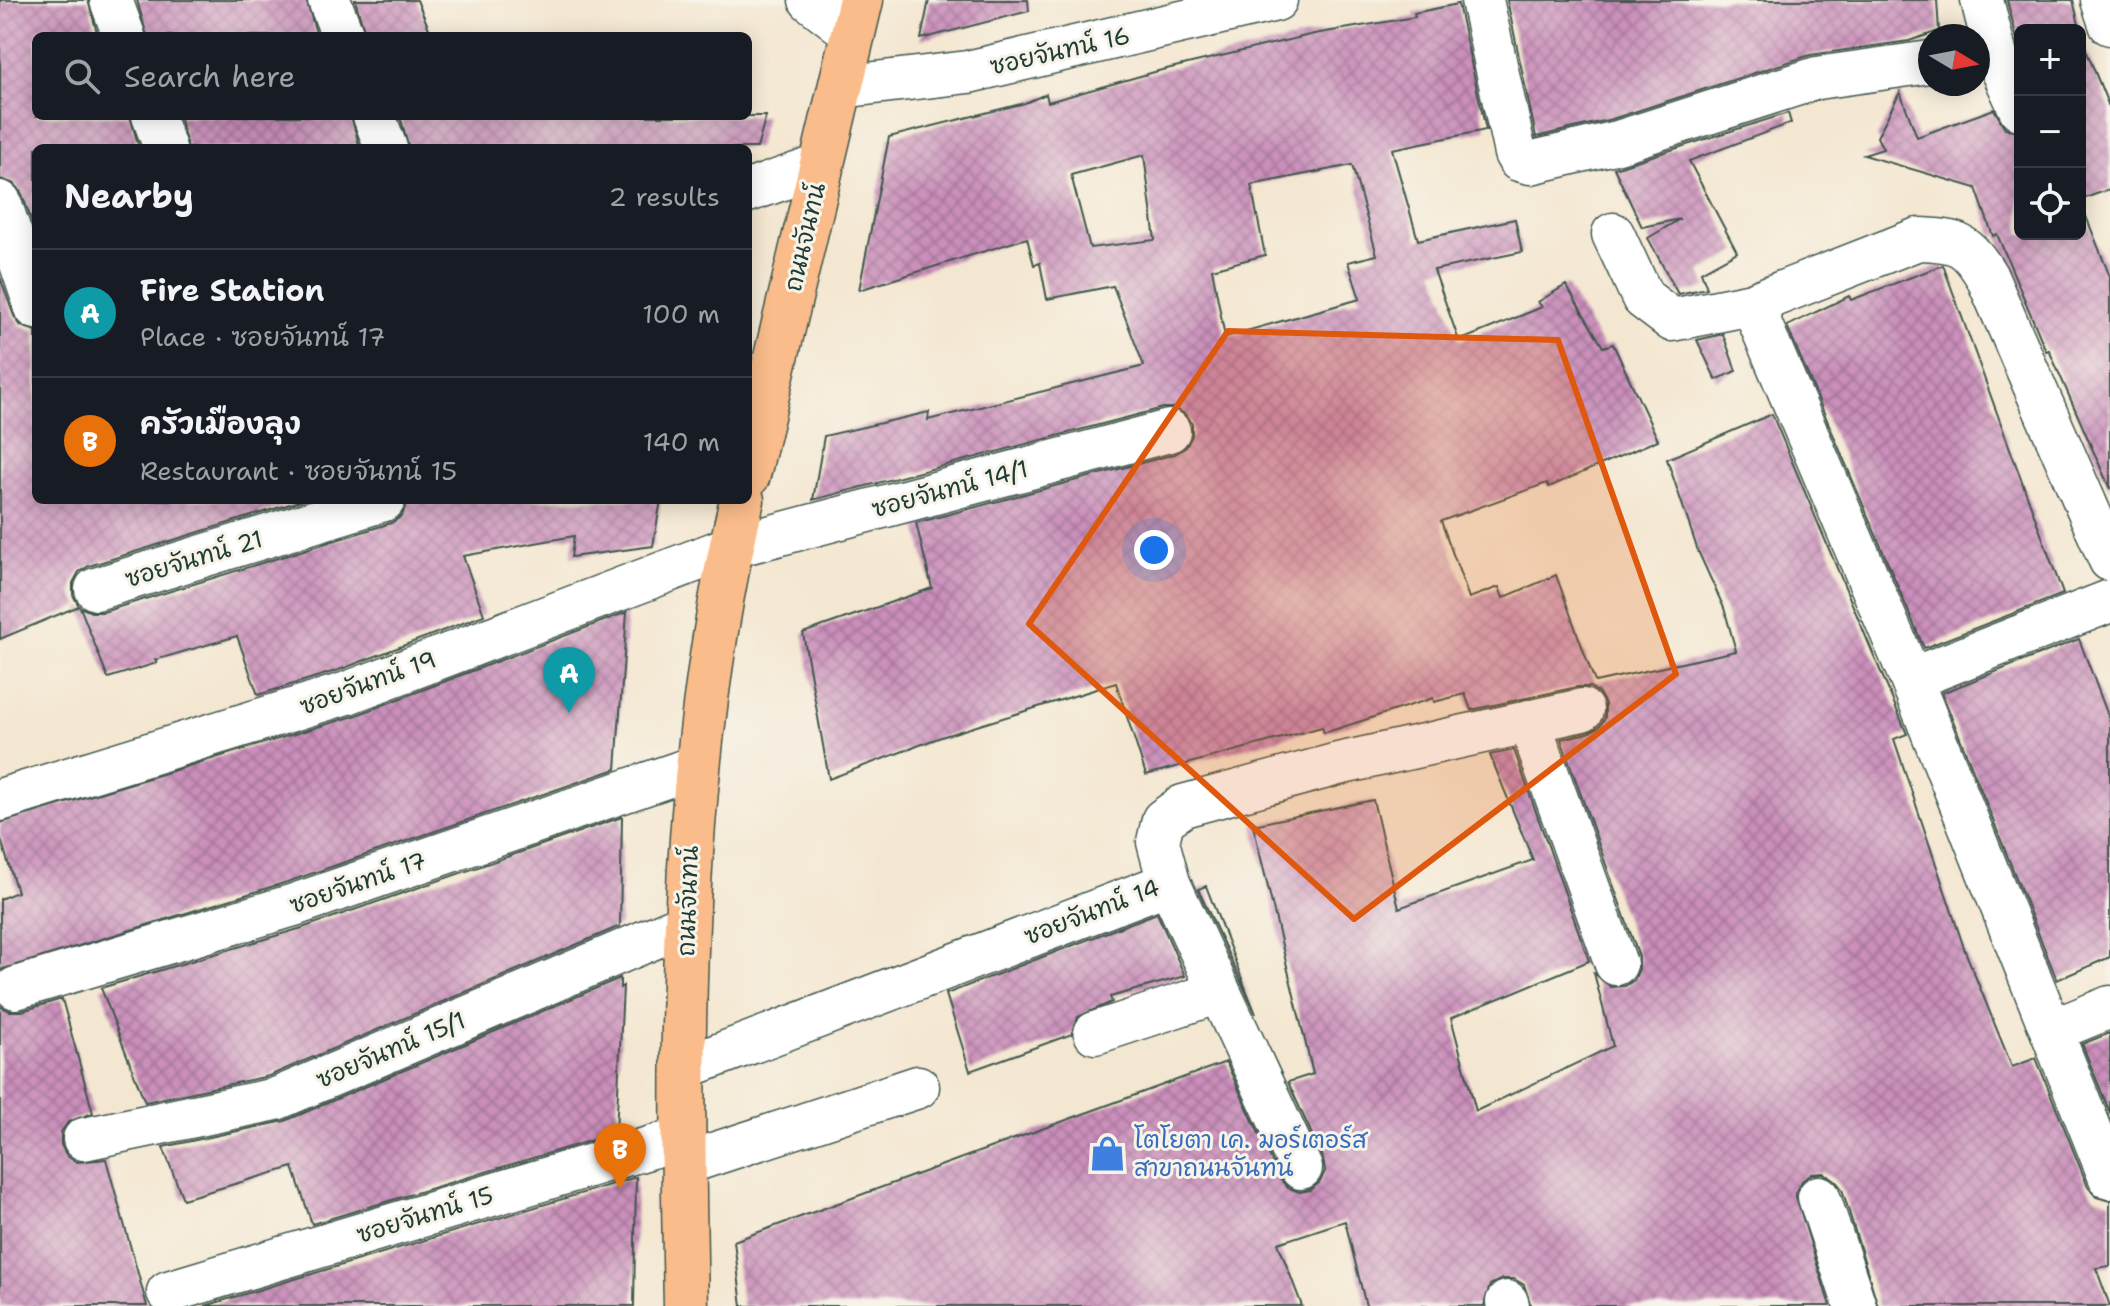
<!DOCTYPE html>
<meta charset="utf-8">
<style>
body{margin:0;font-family:"Shantell Sans","Playpen Sans Thai",sans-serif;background:#242831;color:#f1f3f6}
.controls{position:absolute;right:24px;top:24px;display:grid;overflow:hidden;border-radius:12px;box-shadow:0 4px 20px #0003}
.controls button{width:72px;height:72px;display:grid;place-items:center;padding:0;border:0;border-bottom:2px solid #363941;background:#171b24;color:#f1f3f6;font:40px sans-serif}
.compass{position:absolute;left:1918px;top:24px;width:72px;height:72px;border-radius:50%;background:#171b24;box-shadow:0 4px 20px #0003;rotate:100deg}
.you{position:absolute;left:1154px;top:550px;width:28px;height:28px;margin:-20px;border:6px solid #fff;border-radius:50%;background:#1a73e8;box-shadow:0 0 0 12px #1a73e833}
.badge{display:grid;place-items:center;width:52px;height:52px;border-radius:50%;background:#0f766e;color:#fff;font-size:26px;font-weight:700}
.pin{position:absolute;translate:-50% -66px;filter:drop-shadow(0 2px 4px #0008)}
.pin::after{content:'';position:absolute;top:42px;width:28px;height:24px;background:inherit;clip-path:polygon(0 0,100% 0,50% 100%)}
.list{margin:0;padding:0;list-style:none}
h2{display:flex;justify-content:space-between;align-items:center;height:104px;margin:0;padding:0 32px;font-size:34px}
h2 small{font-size:26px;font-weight:400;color:#9ea1a6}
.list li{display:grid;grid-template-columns:52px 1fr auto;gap:24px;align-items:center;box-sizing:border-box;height:128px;padding:0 32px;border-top:2px solid #363941}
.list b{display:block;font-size:30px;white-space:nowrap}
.list p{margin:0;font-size:26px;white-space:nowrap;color:#9ea1a6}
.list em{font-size:26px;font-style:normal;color:#9ea1a6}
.icon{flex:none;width:44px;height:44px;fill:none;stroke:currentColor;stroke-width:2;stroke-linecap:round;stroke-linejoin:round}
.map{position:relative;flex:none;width:2110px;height:1306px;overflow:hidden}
.search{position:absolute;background:#171b24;box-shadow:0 4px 20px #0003;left:32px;top:32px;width:720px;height:88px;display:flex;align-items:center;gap:20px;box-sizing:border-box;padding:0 28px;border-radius:12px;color:#9ea1a6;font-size:30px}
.panel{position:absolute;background:#171b24;box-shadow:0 4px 20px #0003;left:32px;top:144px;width:720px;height:360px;border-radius:12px}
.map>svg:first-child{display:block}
</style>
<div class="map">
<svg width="2110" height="1306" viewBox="0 0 2110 1306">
<defs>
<pattern id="building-cross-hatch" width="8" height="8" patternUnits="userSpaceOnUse" patternTransform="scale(2)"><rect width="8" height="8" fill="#cb8fbb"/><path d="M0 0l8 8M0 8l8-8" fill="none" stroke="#a47699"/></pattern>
</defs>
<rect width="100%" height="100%" fill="#f7f3e8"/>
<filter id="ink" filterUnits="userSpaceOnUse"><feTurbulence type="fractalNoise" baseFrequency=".0125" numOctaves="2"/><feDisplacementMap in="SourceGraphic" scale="16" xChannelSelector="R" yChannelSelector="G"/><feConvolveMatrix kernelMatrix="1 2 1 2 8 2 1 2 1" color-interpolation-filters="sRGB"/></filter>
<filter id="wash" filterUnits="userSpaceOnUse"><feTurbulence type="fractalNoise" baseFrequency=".006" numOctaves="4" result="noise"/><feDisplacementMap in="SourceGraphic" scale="32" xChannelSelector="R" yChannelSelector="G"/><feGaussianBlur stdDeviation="1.8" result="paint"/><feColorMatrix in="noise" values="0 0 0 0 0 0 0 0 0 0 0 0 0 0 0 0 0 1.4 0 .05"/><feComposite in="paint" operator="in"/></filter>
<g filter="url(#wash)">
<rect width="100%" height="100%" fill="#f4e7d1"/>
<g id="blocks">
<!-- building -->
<g fill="url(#building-cross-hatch)" fill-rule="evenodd">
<polygon points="0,0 88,0 98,36 36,36 36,116 130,116 139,148 36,148 36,233 22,194 15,184 0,179"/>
<polygon points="137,0 306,0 317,36 147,36"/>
<polygon points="355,0 417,0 432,36 366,36"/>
<polygon points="929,0 1028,0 1029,11 921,39"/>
<polygon points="1507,0 1937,0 1939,31 1909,41 1810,55 1612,119 1536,137"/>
<polygon points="2007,0 2073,0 2084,45 2110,109 2110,189 2080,200 2080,30 2020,30 2020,51"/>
<path d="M1458,4L1486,130L1392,149L1418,240L1515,219L1522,252L1434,270L1459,341L1542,307L1538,302L1566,285L1603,347L1613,344L1658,440L1549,487L1547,483L1441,521L1469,598L1499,587L1503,598L1556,575L1595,682L1736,651L1724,608L1698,551L1667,459L1772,414L1907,734L1894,739L1965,951L2012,1067L2036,1058L2088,1187L2096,1197L2110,1201V1266L2096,1268L2110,1306H1878L1842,1189L1834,1179L1823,1173L1812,1174L1802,1181L1795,1193L1830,1306H1531L1524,1285L1514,1279H1502L1490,1285L1484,1306H1366L1345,1221L1278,1243L1302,1306H742L734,1241L1226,1062L1280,1179L1288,1188L1300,1192L1310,1190L1320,1182L1325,1171L1323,1159L1288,1082L1313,1074L1253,825L1373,800L1399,908L1533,860L1490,755L1514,750L1589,961L1451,1018L1476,1111L1613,1046L1594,973L1611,987L1625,986L1634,980L1639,969V957L1561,739L1588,733L1599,727L1605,718V704L1599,693L1590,687H1577L1471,710L1465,694L1434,702L1433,698L1324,733L1322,727L1146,775L1116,683L941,737L829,779L803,633L932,588L916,523L1175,454L1186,447L1192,436V424L1185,414L1174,408H1163L813,500L824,436L929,412L928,420L1144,366L1113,286L1047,299L1040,263L1034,265L1027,238L859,290L889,137L1025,103L1046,94L1048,102L1158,71L1314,34L1415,17L1414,13ZM1144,155L1155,240L1090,248L1071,175ZM1352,165L1377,255L1348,262L1360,299L1225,337L1212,269L1265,255L1251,185Z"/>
<polygon points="1900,92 1917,137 1994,109 2005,128 2020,133 2020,234 2080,234 2080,201 2110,277 2110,489 2049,350 2046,351 1997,234 1993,236 1976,188 1864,155 1883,149 1877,137"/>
<polygon points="1788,113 1791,123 1689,161 1737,252 1701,272 1707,288 1678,294 1648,238 1680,219 1642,227 1614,168"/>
<polygon points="179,116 351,116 360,148 188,148"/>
<polygon points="400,116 766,116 757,148 409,148"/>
<polygon points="1943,265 2063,594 1924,648 1787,326 1849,296 1851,300"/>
<polygon points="0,277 14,316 21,326 36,331 36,500 303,500 89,566 79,572 73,583 73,595 79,606 0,639"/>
<polygon points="1723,334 1736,371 1716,380 1697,340"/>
<polygon points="407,500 661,500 653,546 571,557 574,536 463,556 484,615 339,670 258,695 237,636 155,660 157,663 108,678 80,607 91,612 103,612 391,523 402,516"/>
<polygon points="627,612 616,769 287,882 0,970 0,899 17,892 0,836 0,823 354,716"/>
<polygon points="2079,639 2110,721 2110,957 2057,980 1942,693"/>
<polygon points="622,817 620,926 269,1076 145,1102 101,988 302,928"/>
<polygon points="1206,886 1235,961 1256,1014 1198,889"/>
<polygon points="1157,913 1185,976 1110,997 1112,1002 1078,1017 1072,1034 970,1071 946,994"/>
<polygon points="620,978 620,988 623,986 616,1133 312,1224 293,1167 183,1199 163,1147 285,1121"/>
<polygon points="62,999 93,1113 68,1122 61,1132 61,1145 67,1156 77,1162 106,1159 147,1306 0,1306 0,1006 10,1011 22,1011"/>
<polygon points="2110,1033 2110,1113 2082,1044"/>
<polygon points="636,1177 634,1306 205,1306"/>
</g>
</g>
</g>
<g filter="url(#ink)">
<use href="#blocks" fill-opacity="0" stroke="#3f564c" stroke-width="2"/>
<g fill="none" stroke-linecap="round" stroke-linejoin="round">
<defs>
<g id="minor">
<polyline points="111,0 124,36"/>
<polyline points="329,0 343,36"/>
<polyline points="810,0 853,33"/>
<polyline points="1482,0 1515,153 1519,160 1530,163 1618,142 1817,78 1930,62"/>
<polyline points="1982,0 1996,56 2020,109"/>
<polyline points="2102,0 2110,24"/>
<polyline points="841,87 968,72 1276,0"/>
<polyline points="153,116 165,148"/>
<polyline points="374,116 386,148"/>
<polyline points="748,191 822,165"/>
<polyline points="0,202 36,308"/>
<path d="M1613,234L1643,298L1672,320L1752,304L1918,239C1957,240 1967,243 1987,277L2110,560"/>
<polyline points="1752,304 1911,679 2110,1178"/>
<polyline points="96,589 384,500"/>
<polyline points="1911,679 2110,601"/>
<polyline points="1529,721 1616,964"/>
<polyline points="0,800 347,693 731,547 1169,431"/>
<polyline points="16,988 294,905 695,767"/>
<polyline points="2054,1030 2110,1007"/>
<polyline points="1095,1033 1219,992"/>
<polyline points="684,1068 1169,883"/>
<polyline points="84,1139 276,1099 686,924"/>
<polyline points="683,1164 918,1087"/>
<polyline points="1301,1168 1169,883 1158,842 1163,820 1183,806 1338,764 1582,710"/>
<polyline points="1819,1197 1855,1306"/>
<polyline points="168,1292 682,1138"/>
<polyline points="1507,1302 1508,1306"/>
</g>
<g id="major">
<polyline points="748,475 861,0"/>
<path d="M686,1306C680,1035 679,765 742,500"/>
</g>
</defs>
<!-- minor casing -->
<use href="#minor" stroke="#3f564c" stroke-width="45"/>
<!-- major casing -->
<use href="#major" stroke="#3f564c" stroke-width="47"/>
<!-- minor -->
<use href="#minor" stroke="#fff" stroke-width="42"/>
<!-- major -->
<use href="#major" stroke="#f9bc8a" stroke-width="44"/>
</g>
</g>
<!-- marked area -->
<path fill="#de580e" fill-opacity="0.2" stroke="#de580e" stroke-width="6" stroke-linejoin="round" d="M1228,331L1558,340L1676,674L1354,919L1029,624Z"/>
<!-- icons -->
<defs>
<symbol id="shop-bare" viewBox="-9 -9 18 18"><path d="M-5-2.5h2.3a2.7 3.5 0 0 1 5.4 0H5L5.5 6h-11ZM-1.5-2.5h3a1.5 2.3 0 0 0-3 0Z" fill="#3f7fe0" stroke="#f7f3e8" stroke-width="2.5" paint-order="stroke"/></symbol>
</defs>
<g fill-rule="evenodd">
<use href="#shop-bare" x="1082" y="1128" width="51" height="51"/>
</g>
<g text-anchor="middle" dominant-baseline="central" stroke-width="6" stroke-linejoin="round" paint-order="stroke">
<!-- street labels -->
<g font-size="24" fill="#1f3d34" stroke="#f7f3e8">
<text transform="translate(1060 51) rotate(-13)">ซอยจันทน์ 16</text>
<text transform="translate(805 237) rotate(-77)">ถนนจันทน์</text>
<text transform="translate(950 489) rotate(-15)">ซอยจันทน์ 14/1</text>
<text transform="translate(194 559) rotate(-17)">ซอยจันทน์ 21</text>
<text transform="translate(368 683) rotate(-20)">ซอยจันทน์ 19</text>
<text transform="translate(358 883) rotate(-19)">ซอยจันทน์ 17</text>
<text transform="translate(688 901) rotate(-88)">ถนนจันทน์</text>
<text transform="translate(1092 912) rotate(-21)">ซอยจันทน์ 14</text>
<text transform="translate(391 1050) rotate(-23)">ซอยจันทน์ 15/1</text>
<text transform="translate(425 1215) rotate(-17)">ซอยจันทน์ 15</text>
</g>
<!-- shop labels -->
<g font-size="24" fill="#366cbe" stroke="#f7f3e8" text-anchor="start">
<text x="1134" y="1140">โตโยตา เค. มอร์เตอร์ส<tspan x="1134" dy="28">สาขาถนนจันทน์</tspan></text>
</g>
</g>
</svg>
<div class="controls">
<button>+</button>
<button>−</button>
<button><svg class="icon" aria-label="locate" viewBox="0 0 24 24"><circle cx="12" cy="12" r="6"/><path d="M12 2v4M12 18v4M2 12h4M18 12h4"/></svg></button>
</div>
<svg class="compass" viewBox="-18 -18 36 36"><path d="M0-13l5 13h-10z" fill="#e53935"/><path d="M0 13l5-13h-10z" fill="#9ea1a6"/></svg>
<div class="you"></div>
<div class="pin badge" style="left:569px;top:713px;background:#0f9aa8">A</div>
<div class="pin badge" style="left:620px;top:1189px;background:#e8710a">B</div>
<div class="search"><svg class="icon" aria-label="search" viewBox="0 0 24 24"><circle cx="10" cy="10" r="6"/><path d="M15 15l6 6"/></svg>Search here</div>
<section class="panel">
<h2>Nearby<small>2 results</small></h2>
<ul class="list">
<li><span class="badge" style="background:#0f9aa8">A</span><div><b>Fire Station</b><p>Place · ซอยจันทน์ 17</p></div><em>100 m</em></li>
<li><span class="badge" style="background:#e8710a">B</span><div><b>ครัวเมืองลุง</b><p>Restaurant · ซอยจันทน์ 15</p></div><em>140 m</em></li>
</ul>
</section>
</div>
